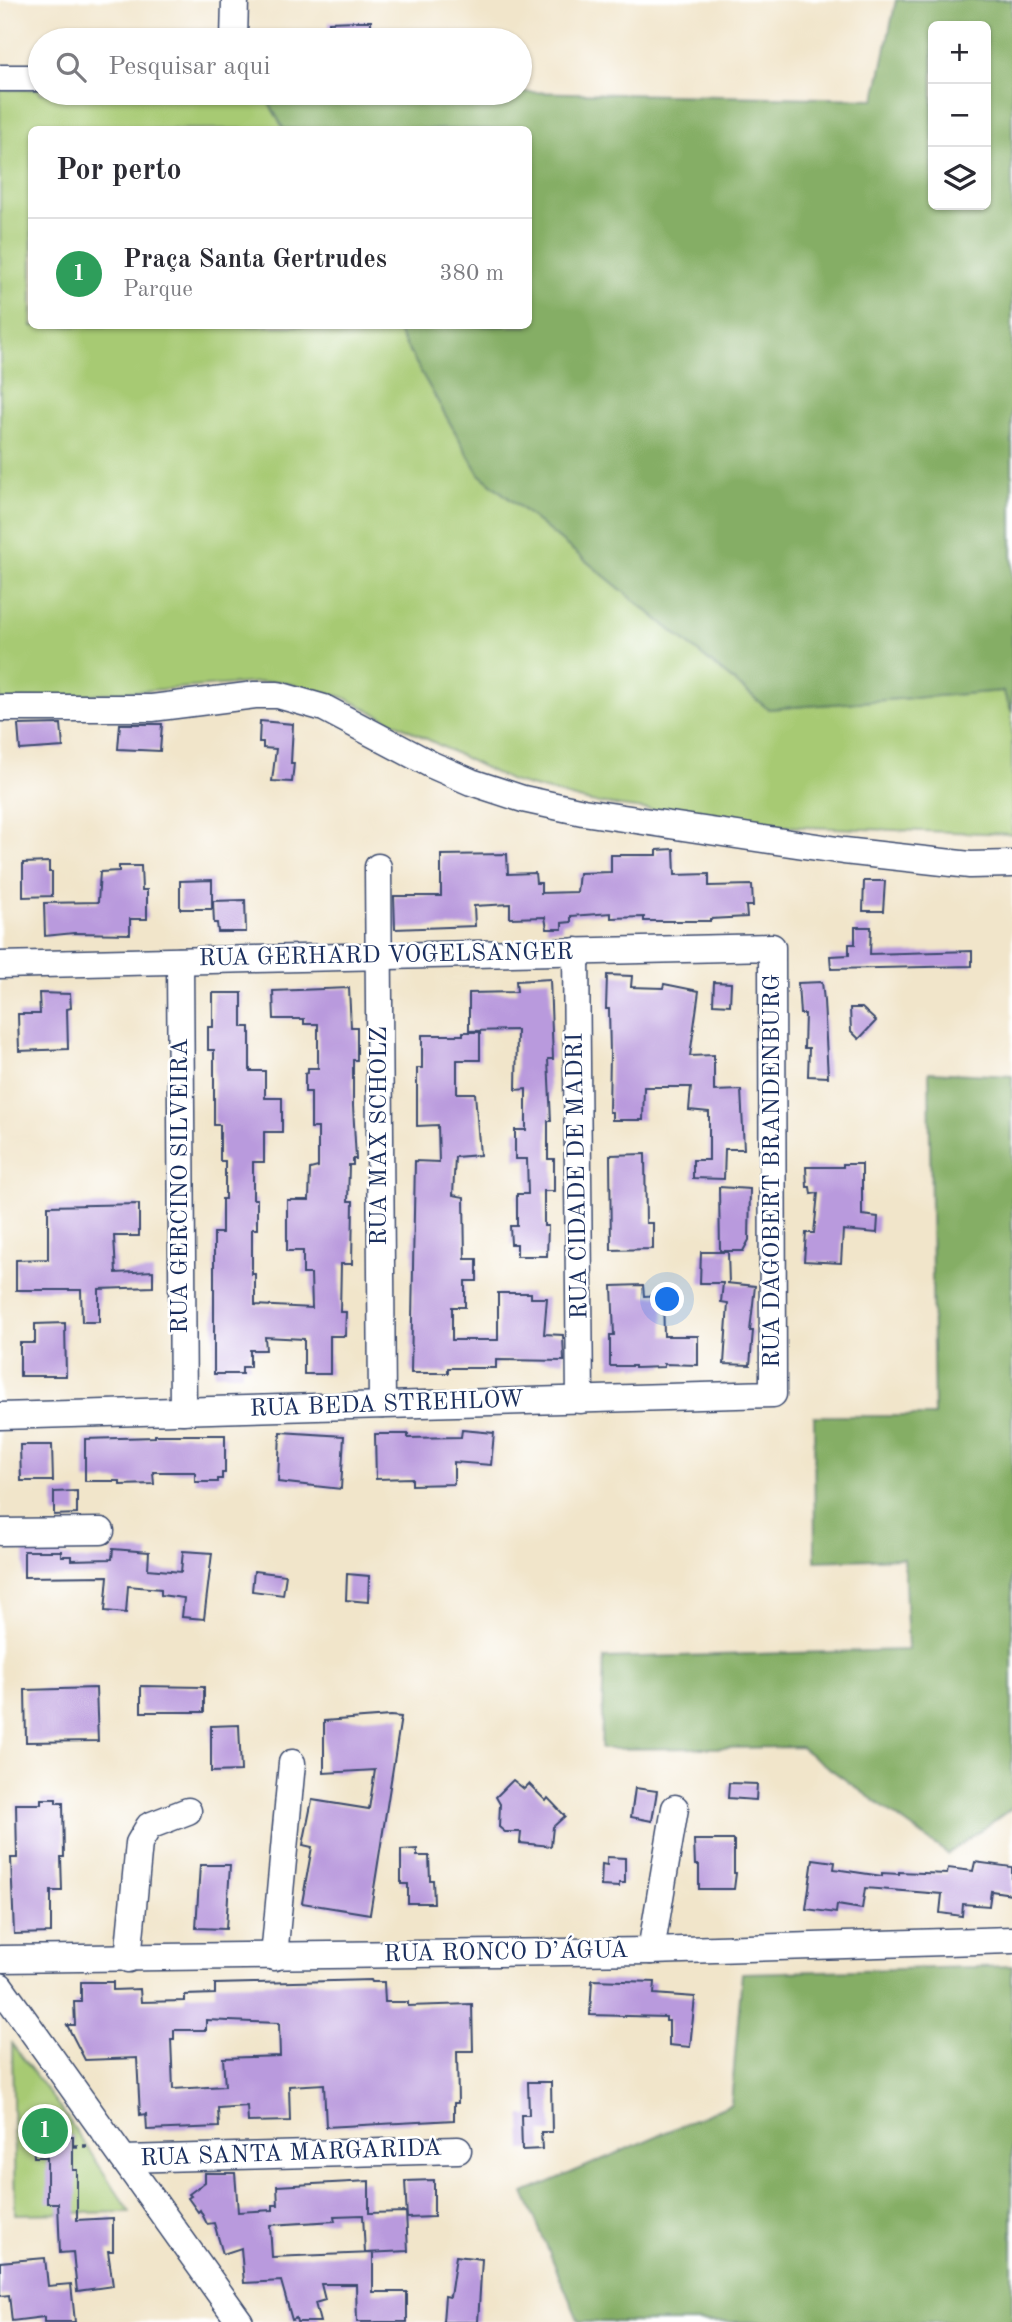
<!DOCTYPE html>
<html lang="pt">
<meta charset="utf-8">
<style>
body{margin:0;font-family:"Old Standard TT",serif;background:#f7f7f7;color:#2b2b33}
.controls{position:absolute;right:21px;top:21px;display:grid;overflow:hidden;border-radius:10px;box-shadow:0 2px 5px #0004}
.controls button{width:63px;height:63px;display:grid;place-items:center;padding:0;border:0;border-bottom:2px solid #e1e1e2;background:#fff;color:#2b2b33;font:35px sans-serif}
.you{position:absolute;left:668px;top:1300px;width:24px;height:24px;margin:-18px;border:5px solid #fff;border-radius:50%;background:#1a73e8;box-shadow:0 0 0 10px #1a73e833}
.badge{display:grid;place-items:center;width:46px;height:46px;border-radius:50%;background:#b5179e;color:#fff;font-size:23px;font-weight:700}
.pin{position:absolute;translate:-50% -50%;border:4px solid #fff;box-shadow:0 2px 7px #0006}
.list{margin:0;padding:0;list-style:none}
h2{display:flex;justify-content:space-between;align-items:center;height:91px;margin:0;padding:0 28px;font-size:30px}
h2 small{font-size:23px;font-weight:400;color:#7c7c81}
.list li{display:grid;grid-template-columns:46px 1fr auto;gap:21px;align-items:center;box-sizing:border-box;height:112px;padding:0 28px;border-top:2px solid #e1e1e2}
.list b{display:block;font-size:26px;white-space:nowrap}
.list p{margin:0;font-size:23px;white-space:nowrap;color:#7c7c81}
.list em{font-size:23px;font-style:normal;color:#7c7c81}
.icon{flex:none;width:38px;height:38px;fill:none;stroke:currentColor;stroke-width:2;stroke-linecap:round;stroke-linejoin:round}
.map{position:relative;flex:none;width:1012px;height:2322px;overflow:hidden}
.search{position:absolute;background:#fff;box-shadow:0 2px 5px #0004;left:28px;top:28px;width:504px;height:77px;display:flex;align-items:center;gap:18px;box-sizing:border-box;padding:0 24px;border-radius:38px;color:#7c7c81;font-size:26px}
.panel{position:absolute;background:#fff;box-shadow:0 2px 5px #0004;left:28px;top:126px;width:504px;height:203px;border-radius:10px}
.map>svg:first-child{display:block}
</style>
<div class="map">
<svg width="1012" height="2322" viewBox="0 0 1012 2322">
<rect width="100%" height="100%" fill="#fff"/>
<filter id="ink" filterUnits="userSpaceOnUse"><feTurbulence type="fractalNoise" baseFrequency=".0143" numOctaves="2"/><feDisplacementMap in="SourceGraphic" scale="14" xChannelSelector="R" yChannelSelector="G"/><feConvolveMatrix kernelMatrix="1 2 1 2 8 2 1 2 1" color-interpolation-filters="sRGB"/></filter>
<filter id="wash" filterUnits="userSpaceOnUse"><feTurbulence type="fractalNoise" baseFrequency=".00686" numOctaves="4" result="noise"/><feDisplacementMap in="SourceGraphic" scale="28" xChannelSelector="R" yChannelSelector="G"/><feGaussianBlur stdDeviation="1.57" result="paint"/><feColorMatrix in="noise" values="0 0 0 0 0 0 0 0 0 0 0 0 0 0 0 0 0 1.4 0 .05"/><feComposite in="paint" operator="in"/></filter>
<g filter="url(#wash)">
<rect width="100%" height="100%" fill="#f1e5ca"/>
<!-- green -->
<g fill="#a7ca73" stroke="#617c68" stroke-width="2">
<polygon points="40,89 40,93 263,93 284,129 32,130 32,326 395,326 479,474 768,709 1003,691 1012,712 1012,834 773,826 590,802 511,781 343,697 278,681 0,701 0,90"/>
<polygon points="12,2044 66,2116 130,2212 15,2214"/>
</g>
<!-- forest -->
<g fill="#85ae65" stroke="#506e62" stroke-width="2" fill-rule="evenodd">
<path d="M896,0H1012V712L1003,691L768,709L479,474L395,326H528V130L284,129L263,93L520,92L875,99ZM933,26H986V205H933Z"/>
<polygon points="929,1072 1012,1076 1012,1808 948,1854 800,1747 601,1749 604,1658 908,1650 904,1558 815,1561 814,1416 934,1416"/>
<polygon points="1012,1966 1012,2322 579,2322 524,2193 731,2104 742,1973"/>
</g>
<g id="blocks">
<!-- building -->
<g fill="#b99add" fill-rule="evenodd">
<polygon points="357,21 371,21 371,40 329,40 329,22"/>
<polygon points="260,721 293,724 291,763 294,763 292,782 272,781 276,749 263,748 263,742 259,742"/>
<polygon points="61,724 63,747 20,750 18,725"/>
<polygon points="120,724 162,724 160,751 118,749"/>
<polygon points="674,849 675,875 709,874 709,886 752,885 753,906 746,906 747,917 710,919 710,921 644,921 644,917 611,918 611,913 571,916 571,922 562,923 562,929 547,929 545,917 510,918 510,904 474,906 475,926 395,929 394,896 441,896 441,855 507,854 508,874 535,873 536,883 541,883 541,893 577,892 579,873 611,872 611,855 657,855 657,850"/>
<polygon points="49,862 49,872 52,872 52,896 23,897 23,863"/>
<polygon points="119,866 141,866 142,890 147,890 147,919 130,919 130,934 74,933 45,936 44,903 98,902 100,872 119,871"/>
<polygon points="212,880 212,909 180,909 180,881"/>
<polygon points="864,881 885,881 883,911 863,911"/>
<polygon points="245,900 246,932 218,932 217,923 214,923 213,901"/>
<polygon points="855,927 871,927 870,954 972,951 972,966 831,969 830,956 849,955 849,944 855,944"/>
<polygon points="607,975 632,976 631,987 663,988 664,984 699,991 690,1056 714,1055 714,1091 741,1090 744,1149 725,1149 724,1179 693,1178 693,1160 709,1160 709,1112 689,1110 691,1087 644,1087 643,1120 612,1120 612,1112 609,1112 610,1054 609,1009 606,1009"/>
<polygon points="550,979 553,1059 548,1059 551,1121 548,1121 548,1159 554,1159 554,1191 544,1191 544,1226 548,1226 547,1256 517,1256 517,1244 511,1244 510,1226 517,1226 517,1194 528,1194 527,1159 515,1159 515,1130 526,1130 526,1089 516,1090 517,1030 469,1031 469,993 517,992 516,981"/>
<polygon points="714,982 731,983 730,1005 713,1004"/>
<polygon points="822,982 824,1001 828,1077 808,1076 809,1048 804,1048 805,1014 800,1014 798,983"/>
<polygon points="349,988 351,1027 357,1027 357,1060 353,1060 353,1106 356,1159 353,1159 353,1165 349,1165 348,1201 353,1201 352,1264 341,1264 340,1312 346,1312 345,1336 330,1336 330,1374 304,1374 304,1339 265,1337 266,1350 250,1350 250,1367 242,1367 242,1374 214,1374 214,1233 222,1233 222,1199 225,1199 225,1161 220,1161 220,1125 214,1125 214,1050 208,1050 208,1027 213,1027 213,993 242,993 242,1027 250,1027 250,1071 265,1071 265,1098 282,1098 282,1132 264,1132 264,1162 253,1162 253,1199 257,1199 257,1229 252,1229 252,1274 255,1274 255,1305 312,1308 311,1274 303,1274 303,1251 287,1251 287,1200 309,1200 310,1169 318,1167 318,1128 311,1128 311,1092 305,1092 305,1074 308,1073 308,1068 318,1068 318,1024 304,1024 304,1019 274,1019 273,991"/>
<polygon points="39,993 70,994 71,1008 67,1009 68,1049 19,1051 18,1014 40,1014"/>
<polygon points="850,1008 862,1008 876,1021 859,1039 851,1031"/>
<polygon points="463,1032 480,1032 480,1060 457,1060 457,1093 475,1093 480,1155 455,1157 453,1195 464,1197 465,1259 477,1259 477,1281 465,1281 465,1307 452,1307 452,1340 498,1340 498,1293 531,1293 531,1298 547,1298 544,1334 563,1335 564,1361 496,1360 496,1368 448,1368 448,1373 411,1373 415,1161 439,1162 438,1125 417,1126 417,1068 422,1068 422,1035 463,1035"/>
<polygon points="645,1154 646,1223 653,1223 653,1249 611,1250 610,1155"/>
<polygon points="843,1164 862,1164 862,1215 878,1217 877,1233 843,1230 841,1263 804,1261 806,1233 814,1233 818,1193 811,1194 810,1187 807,1187 806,1167 843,1167"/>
<polygon points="719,1187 750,1189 749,1240 743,1251 720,1251"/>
<polygon points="139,1204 139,1236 114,1236 116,1273 153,1271 153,1287 99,1289 99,1322 82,1322 81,1290 16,1290 16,1260 48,1259 48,1206"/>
<polygon points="701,1252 728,1252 729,1283 726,1283 755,1286 750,1331 753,1331 750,1365 724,1364 728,1303 721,1302 723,1283 700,1283"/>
<polygon points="643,1285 644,1296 663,1295 664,1336 698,1336 698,1365 664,1364 664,1367 635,1368 635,1366 610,1366 610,1335 614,1335 612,1286"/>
<polygon points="65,1323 66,1376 20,1376 20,1343 35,1343 35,1324"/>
<polygon points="462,1430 494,1433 491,1465 454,1462 454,1484 412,1485 412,1478 376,1479 375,1434 408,1434 408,1438 461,1437"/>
<polygon points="280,1432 344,1436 341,1489 278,1482"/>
<polygon points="155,1435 225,1435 225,1473 222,1473 222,1479 218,1479 218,1482 195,1482 195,1472 153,1472 154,1484 120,1485 120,1481 85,1481 85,1439 155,1437"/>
<polygon points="20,1445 52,1445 53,1481 21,1481"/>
<polygon points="77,1491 77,1514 54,1515 54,1492"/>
<polygon points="113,1549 149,1552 148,1569 181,1572 183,1551 212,1553 204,1619 182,1617 184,1598 161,1595 161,1589 128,1586 126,1613 105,1611 108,1576 24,1577 24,1551 61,1551 61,1556 71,1556 71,1560 112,1559"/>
<polygon points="254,1571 286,1575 283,1595 252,1591"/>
<polygon points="347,1574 369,1576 368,1602 346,1600"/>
<polygon points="141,1686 204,1687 204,1712 141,1712"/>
<polygon points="96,1688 98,1741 26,1742 25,1690"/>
<polygon points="390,1716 401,1717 370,1914 302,1903 312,1847 303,1845 312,1800 369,1809 375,1770 324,1773 324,1721"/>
<polygon points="239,1725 241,1771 211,1772 211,1726"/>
<polygon points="513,1780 524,1789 529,1784 546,1801 548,1798 565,1816 553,1827 551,1846 520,1843 521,1832 505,1832 499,1827 500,1804 496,1797"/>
<polygon points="729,1783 757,1784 756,1800 728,1798"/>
<polygon points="635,1788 657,1791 652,1821 631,1817"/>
<polygon points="41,1799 56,1799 56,1803 63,1803 64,1857 61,1857 62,1891 51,1891 51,1933 14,1934 11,1858 17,1858 16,1804 41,1804"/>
<polygon points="694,1840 734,1840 734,1873 736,1873 734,1889 699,1889 699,1865 695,1865"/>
<polygon points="417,1849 417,1856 429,1856 430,1880 433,1880 434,1903 408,1903 408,1884 401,1884 401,1850"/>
<polygon points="607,1857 625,1858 625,1883 619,1883 619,1887 601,1886 602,1864 607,1865"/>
<polygon points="813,1859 835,1862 834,1869 882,1876 882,1873 899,1874 899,1872 947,1874 948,1868 973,1871 975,1862 1012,1867 1012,1894 991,1891 989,1906 963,1904 962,1916 940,1913 942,1894 865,1888 862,1909 837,1905 836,1913 806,1909"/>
<polygon points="200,1865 230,1865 226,1929 196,1928"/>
<path d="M371,1980L372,1982H384L385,2002H408V2006L472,2004L473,2051H457L458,2103H454V2120L326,2127L324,2084L289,2086L290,2121L248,2122L247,2106L218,2108L219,2127L147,2130L146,2114L140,2115L137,2058L85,2060L67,2025H75L74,2002H81V1982H113V1990L140,1989L141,2002L185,2001V1995L215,1994V1984ZM206,2020L279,2023L280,2056L223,2058L225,2086L173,2089L171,2039H174V2030H206Z"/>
<polygon points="592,1980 655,1982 654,1994 695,1997 690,2047 669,2045 669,2021 666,2021 666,2017 590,2015"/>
<polygon points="528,2082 551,2082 552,2132 541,2132 542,2149 522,2150 521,2115 529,2115"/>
<polygon points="33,2136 73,2136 73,2170 77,2170 77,2220 113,2218 113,2251 108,2251 113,2286 77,2291 73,2252 60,2253 58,2203 47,2203 47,2157 34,2157"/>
<polygon points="205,2173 235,2173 238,2212 273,2210 273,2205 278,2205 277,2186 369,2181 369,2213 406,2212 408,2251 365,2253 363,2215 334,2216 335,2221 270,2225 272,2257 373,2253 373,2292 407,2292 407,2322 357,2322 356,2284 321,2284 325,2300 315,2303 320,2322 297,2322 296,2318 292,2320 281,2281 244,2283 241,2248 223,2254 214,2223 207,2224 200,2210 198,2212 188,2198 191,2196 189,2194 205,2182"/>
<polygon points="434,2180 434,2217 407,2218 405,2181"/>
<polygon points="456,2256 482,2259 478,2322 443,2322 445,2296 450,2297"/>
<polygon points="45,2258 48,2286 71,2284 75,2322 44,2322 44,2317 12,2321 9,2295 0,2296 0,2262"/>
</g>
</g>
</g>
<g filter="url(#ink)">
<use href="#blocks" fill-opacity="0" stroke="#3b4a6e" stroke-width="2"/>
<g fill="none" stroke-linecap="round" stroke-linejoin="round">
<defs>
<g id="minor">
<polyline points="234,40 235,0"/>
<polyline points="0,78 40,78"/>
<polyline points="0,708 152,708 255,695 278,695 324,708 432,765 471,782 523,799 583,812 844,851 970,865 1012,864"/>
<polyline points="378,867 382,1405"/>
<polyline points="576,951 580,1400"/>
<polyline points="180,961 183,1411"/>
<polyline points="0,965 772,947 773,1394 0,1416"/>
<polyline points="0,1532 101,1531"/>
<polyline points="651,1951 675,1808"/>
<polyline points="274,1957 292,1763"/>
<polyline points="0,1959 651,1951 1012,1940"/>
<polyline points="128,1959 139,1843 149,1826 188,1811"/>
<polyline points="0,1986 240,2322"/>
<polyline points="124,2159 458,2150"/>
</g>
</defs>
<!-- minor casing -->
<use href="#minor" stroke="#3b4a6e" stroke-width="29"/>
<!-- path -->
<polyline stroke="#3b4a6e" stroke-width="3.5" stroke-dasharray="5 5" stroke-linecap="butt" points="73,2146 87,2146"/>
<!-- minor -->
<use href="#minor" stroke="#fff" stroke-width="26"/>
</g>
</g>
<g text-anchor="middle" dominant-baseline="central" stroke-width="5" stroke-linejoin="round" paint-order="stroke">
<!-- street labels -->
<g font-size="24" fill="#1b2f5e" stroke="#fff">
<text transform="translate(386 956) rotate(-1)">RUA GERHARD VOGELSANGER</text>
<text transform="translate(380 1136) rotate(-90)">RUA MAX SCHOLZ</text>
<text transform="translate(773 1171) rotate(-90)">RUA DAGOBERT BRANDENBURG</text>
<text transform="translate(578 1176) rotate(-91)">RUA CIDADE DE MADRI</text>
<text transform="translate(181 1186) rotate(-90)">RUA GERCINO SILVEIRA</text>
<text transform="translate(387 1405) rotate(-2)">RUA BEDA STREHLOW</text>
<text transform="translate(506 1953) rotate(-1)">RUA RONCO D’ÁGUA</text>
<text transform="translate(291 2154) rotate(-2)">RUA SANTA MARGARIDA</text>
</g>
</g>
</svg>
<div class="controls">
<button>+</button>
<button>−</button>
<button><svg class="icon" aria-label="layers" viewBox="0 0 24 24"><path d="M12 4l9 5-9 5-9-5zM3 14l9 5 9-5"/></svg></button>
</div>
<div class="you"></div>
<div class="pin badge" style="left:45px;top:2131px;background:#2e9e5b">1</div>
<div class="search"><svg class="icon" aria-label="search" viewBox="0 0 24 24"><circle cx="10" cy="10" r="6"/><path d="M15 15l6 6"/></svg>Pesquisar aqui</div>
<section class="panel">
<h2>Por perto<small></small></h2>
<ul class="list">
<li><span class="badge" style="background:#2e9e5b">1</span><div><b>Praça Santa Gertrudes</b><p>Parque</p></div><em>380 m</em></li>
</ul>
</section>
</div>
